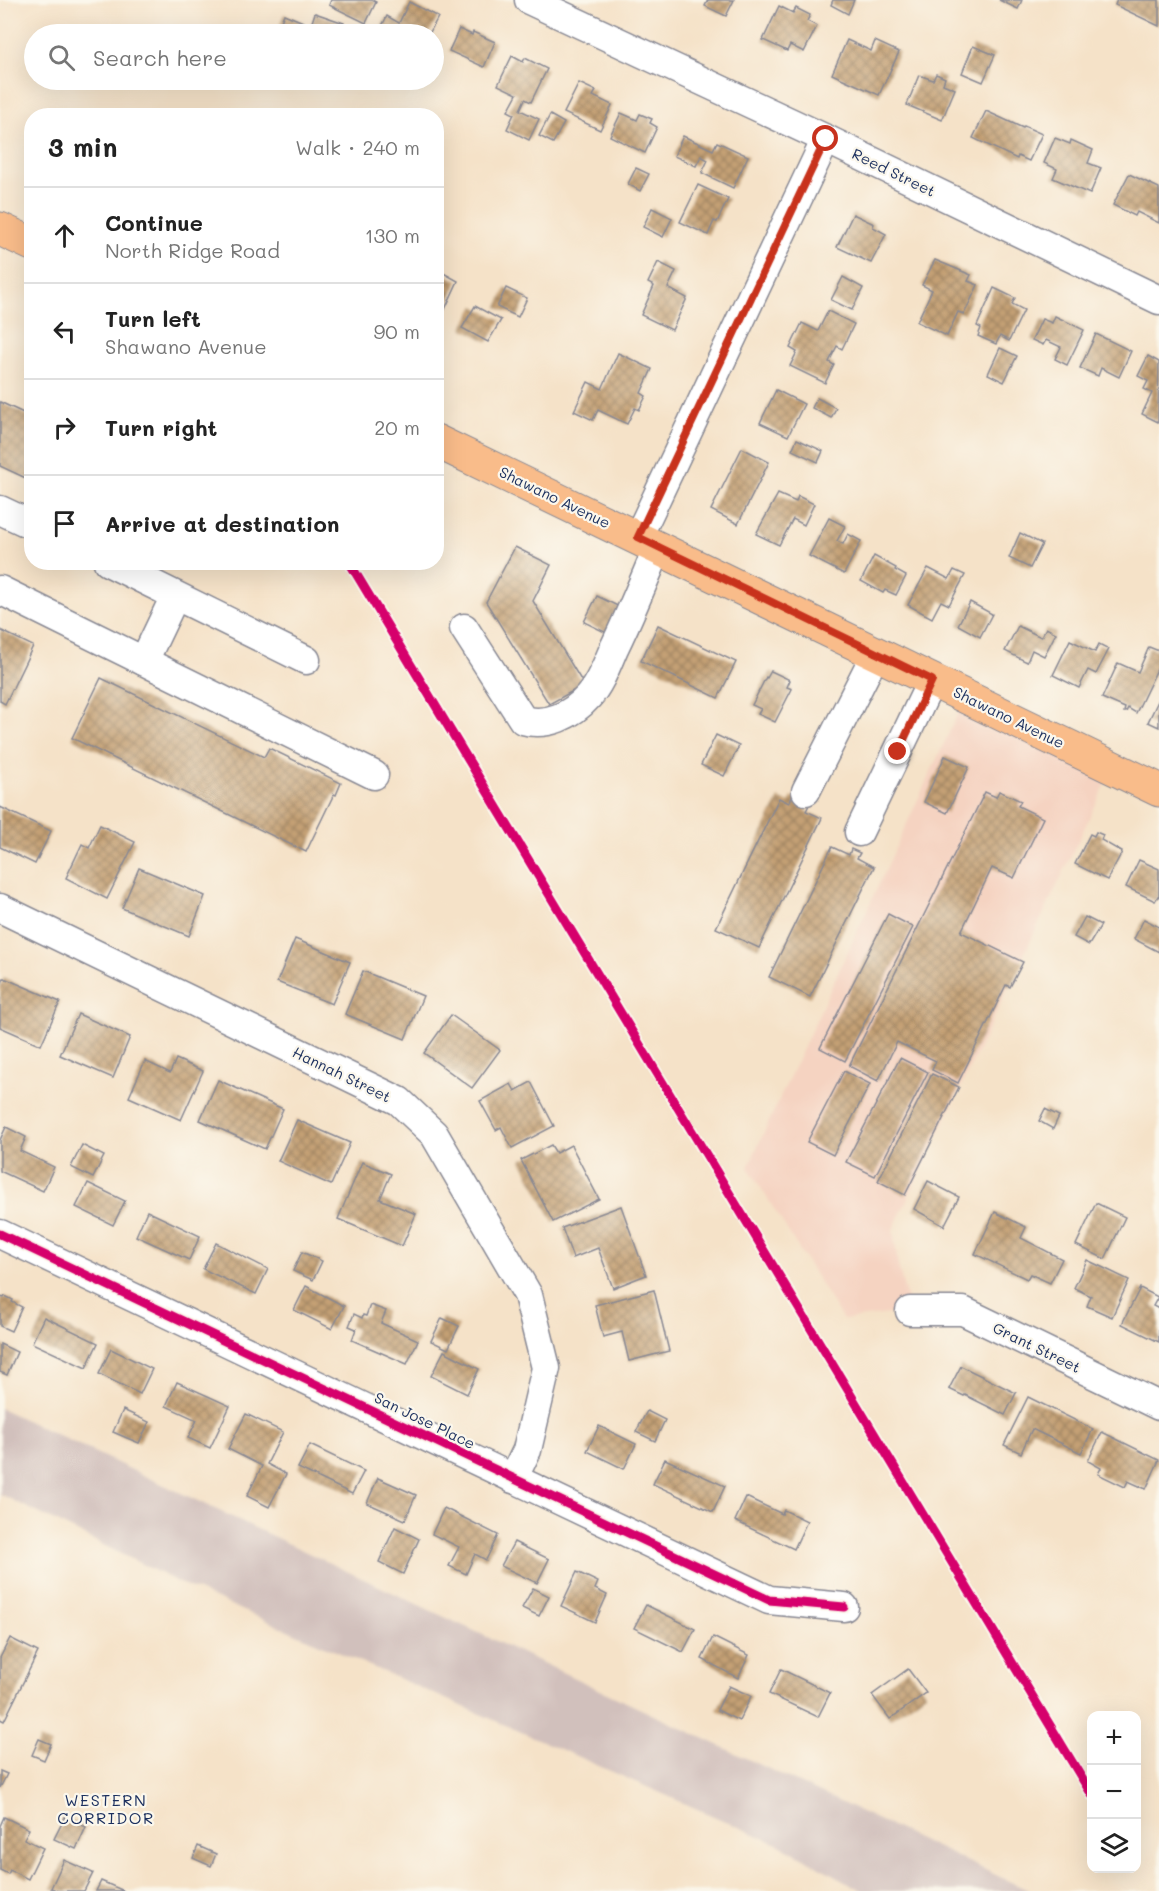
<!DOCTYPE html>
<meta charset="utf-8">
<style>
body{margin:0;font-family:Mali,sans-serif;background:#f6f6f6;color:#222}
.controls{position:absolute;right:18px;bottom:18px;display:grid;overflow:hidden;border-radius:12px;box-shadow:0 6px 24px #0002}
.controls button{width:54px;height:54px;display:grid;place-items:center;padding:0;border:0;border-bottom:2px solid #e0e0e0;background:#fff;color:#222;font:30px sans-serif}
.stop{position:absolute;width:18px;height:18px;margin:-14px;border:4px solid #c8321e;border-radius:50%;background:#fff}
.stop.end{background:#c8321e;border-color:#fff;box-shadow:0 2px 6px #0008}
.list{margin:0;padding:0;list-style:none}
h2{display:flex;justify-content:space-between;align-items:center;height:78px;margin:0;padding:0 24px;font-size:26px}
h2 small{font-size:20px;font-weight:400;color:#767676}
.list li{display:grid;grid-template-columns:39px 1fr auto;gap:18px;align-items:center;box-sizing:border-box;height:96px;padding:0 24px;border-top:2px solid #e0e0e0}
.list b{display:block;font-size:22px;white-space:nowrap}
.list p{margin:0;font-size:20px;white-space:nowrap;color:#767676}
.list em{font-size:20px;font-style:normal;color:#767676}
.icon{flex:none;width:33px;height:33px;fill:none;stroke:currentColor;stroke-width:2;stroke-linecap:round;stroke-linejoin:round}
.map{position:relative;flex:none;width:1159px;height:1891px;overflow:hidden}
.search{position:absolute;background:#fff;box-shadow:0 6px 24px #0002;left:24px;top:24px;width:420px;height:66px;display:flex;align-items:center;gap:15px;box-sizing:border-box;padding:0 21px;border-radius:33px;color:#767676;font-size:22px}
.panel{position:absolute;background:#fff;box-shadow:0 6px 24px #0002;left:24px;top:108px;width:420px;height:462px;border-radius:24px}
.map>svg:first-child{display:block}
</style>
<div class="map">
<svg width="1159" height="1891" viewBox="0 0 1159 1891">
<defs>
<pattern id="building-cross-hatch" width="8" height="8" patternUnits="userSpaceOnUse" patternTransform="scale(1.5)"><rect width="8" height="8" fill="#c4a074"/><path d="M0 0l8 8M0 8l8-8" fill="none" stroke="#9e8362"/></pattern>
</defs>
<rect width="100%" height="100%" fill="#fbf7ec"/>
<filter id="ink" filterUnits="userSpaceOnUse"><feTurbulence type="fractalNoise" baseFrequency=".0167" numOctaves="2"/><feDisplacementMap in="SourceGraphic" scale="12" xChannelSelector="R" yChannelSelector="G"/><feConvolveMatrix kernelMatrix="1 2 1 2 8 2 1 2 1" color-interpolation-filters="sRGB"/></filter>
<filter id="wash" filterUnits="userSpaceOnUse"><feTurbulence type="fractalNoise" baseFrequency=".008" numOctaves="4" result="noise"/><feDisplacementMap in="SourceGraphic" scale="24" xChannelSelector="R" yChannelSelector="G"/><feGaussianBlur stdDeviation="1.35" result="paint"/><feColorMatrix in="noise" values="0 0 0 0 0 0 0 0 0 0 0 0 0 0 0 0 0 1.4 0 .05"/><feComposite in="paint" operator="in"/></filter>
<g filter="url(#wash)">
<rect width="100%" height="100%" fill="#f5e2c8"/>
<!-- built -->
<polygon fill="#f5d3c1" points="966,696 1113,768 893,1229 898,1265 910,1311 843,1320 748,1167"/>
<!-- industrial -->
<polygon fill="#d1c0bc" points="0,1408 566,1674 1030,1891 863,1891 782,1846 180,1583 0,1494"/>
<g id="blocks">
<!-- building -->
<g fill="url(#building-cross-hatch)">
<polygon points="331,0 372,0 376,2 366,23 329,5"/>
<polygon points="708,0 734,0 726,16 705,6"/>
<polygon points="833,0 854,0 848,14 831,5"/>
<polygon points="999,0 1022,0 1018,9"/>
<polygon points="1117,0 1159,0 1159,26 1115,5"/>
<polygon points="409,2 438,17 429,34 405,34 397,31 395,34 378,34 387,16 399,23"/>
<polygon points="779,6 793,13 796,8 810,15 807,21 817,26 804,52 790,45 787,51 763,40"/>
<polygon points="315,13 344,23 340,34 308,34"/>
<polygon points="284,14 303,22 298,34 276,34"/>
<polygon points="459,29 472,35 473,32 495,42 484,67 449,51"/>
<polygon points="847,40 871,51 875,41 899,52 879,95 832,74"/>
<polygon points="973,46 995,55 983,82 962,73"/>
<polygon points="512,56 523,62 525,58 547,69 531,102 525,99 520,110 539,119 529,140 507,129 514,114 508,111 517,94 498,85"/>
<polygon points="936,74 945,78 943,84 955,89 942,120 907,105 919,75 933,80"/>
<polygon points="579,83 596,91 593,96 612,105 600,130 564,113"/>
<polygon points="986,111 1023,128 1024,126 1042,134 1029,161 1018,156 1017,159 973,138"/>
<polygon points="621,113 637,120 640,114 652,119 650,123 657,127 645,153 610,136"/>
<polygon points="550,115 564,123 553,143 539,136"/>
<polygon points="683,136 713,150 717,142 748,156 733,188 702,173 708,160 701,156 696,166 674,156"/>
<polygon points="1055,138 1070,144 1071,140 1093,150 1088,163 1101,168 1090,194 1053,178 1057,169 1044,163"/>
<polygon points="636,168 649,174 640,191 628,184"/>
<polygon points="1129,174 1159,188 1159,223 1137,212 1135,216 1113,205"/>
<polygon points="698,185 728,199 717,222 714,221 708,235 680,222"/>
<polygon points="652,208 672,218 663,237 643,227"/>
<polygon points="853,214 874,224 873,227 886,234 871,263 837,247"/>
<polygon points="935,260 971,275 968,281 978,285 964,314 958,312 947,336 917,322 932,290 922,285"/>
<polygon points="658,262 676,271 668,288 687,298 672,330 641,315 654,286 648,283"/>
<polygon points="438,270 458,281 441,318 443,318 436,331"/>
<polygon points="843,277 863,288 852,310 831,300"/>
<polygon points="506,288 527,298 518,317 497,307"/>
<polygon points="994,288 1015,298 1012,304 1024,310 1009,341 1000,336 996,344 978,336 981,328 977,326"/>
<polygon points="475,306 501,320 488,342 462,328"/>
<polygon points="828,311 854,324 842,349 837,346 829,362 834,365 825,383 790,366 797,352 790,348 802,323 818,331"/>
<polygon points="1055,316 1084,330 1067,365 1055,359 1061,347 1046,340 1043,345 1032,340 1042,319 1052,323"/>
<polygon points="1096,334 1131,351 1119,377 1101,368 1098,376 1080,368"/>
<polygon points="1000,348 1017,356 1004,382 988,374"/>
<polygon points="618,353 652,369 641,393 646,396 639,410 635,408 627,424 598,410 593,420 574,411 588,382 602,389"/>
<polygon points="1148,356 1159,362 1158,422 1142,414 1152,393 1144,389 1148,381 1138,376"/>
<polygon points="776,390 804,404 788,436 760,423"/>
<polygon points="817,398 836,408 831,418 812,408"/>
<polygon points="0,402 32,417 32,481 0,466"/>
<polygon points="797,439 823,451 818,462 792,450"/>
<polygon points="742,448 769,462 738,524 711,510"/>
<polygon points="778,494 796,502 798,496 814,504 804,525 793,519 779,545 756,534"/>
<polygon points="829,518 845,526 837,541 843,544 848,534 861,541 844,574 809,556"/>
<polygon points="1020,533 1042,544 1030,568 1009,558"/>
<polygon points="515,547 551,565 533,601 584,685 549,704 486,602"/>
<polygon points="874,556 896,568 895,570 906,576 896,595 885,590 883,593 861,581"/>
<polygon points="928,568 949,579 954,570 965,575 949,605 941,601 932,618 908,605"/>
<polygon points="597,596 624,609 611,635 584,622"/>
<polygon points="970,602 992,614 980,637 958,625"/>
<polygon points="658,625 736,662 718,698 641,661"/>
<polygon points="1018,626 1041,637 1046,628 1056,633 1044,656 1032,650 1027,662 1005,651"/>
<polygon points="0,630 33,646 5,704 0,701"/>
<polygon points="1070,640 1095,652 1099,644 1109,649 1096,674 1088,670 1079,688 1053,675"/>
<polygon points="1149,647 1159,651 1159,665 1136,713 1128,708 1126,712 1124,712 1125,708 1102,698 1118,663 1138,672"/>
<polygon points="771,671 790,680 787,687 792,689 775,722 758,714 761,709 752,705 766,677 767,678"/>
<polygon points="101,678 264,757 269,748 341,783 336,795 334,794 306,852 72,738"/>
<polygon points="1159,699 1159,727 1148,722"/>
<polygon points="716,735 739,746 724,776 701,765"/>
<polygon points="945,756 969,767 947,813 924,802"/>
<polygon points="999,791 1021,801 1018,806 1043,818 1014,878 992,868 961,932 1023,962 1010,987 1006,985 958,1083 932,1070 936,1061 897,1042 878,1081 849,1066 985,792 996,797"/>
<polygon points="792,797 809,805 806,811 822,818 759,948 716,928 779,798 789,803"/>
<polygon points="0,807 51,831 35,864 0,847"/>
<polygon points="100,825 135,842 107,899 66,878 82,844 89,848"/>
<polygon points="1096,832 1103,835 1101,840 1122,852 1107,880 1075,864 1090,834 1094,836"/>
<polygon points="832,847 849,855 851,849 860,853 857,858 874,867 810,997 769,977"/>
<polygon points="1139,860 1159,869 1159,897 1158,896 1155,901 1126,887"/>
<polygon points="139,868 205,896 189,936 122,908"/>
<polygon points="888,914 913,927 845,1061 820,1048"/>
<polygon points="1085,917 1101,925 1089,945 1074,937"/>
<polygon points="1144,919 1159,927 1159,952 1134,939"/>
<polygon points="295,939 350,962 332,1004 277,982"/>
<polygon points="363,971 423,996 405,1039 345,1014"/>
<polygon points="4,978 60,1002 41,1045 0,1027 0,987"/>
<polygon points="78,1014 130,1037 113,1078 60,1055"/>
<polygon points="451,1015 500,1050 472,1088 424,1053"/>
<polygon points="900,1058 928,1072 875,1176 846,1162"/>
<polygon points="176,1059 203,1071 181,1120 129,1097 145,1061 170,1073"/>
<polygon points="844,1071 870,1084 833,1155 807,1142"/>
<polygon points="932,1074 959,1087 905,1195 878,1181"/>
<polygon points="218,1080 283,1109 265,1149 200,1120"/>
<polygon points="531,1082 554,1126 512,1148 501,1127 496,1130 480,1101 511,1084 515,1091"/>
<polygon points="1045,1109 1059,1116 1053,1129 1039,1121"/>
<polygon points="297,1120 350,1143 331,1185 278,1161"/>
<polygon points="6,1127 26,1137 20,1151 54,1167 43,1191 0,1171 0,1140"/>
<polygon points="82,1145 104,1156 93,1178 71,1167"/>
<polygon points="551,1145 556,1153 571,1145 599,1199 553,1222 521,1160"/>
<polygon points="362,1162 391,1174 380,1199 416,1214 402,1246 338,1219"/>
<polygon points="928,1181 959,1197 944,1226 914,1209"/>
<polygon points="88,1183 125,1201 113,1225 76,1207"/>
<polygon points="1096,1203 1125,1217 1105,1259 1076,1245"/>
<polygon points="621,1206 646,1275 613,1288 598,1248 573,1258 562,1228"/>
<polygon points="147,1211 200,1236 189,1260 136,1236"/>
<polygon points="995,1212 1026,1227 1021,1238 1062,1259 1050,1283 1030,1274 1027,1279 975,1254"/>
<polygon points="216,1243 268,1269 256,1294 203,1269"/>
<polygon points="302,1252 322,1261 313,1280 293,1271"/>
<polygon points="1087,1260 1129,1280 1112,1317 1087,1306 1091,1296 1074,1288"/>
<polygon points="306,1286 344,1306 332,1329 294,1310"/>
<polygon points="1140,1288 1158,1297 1153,1306 1159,1309 1159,1342 1122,1324"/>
<polygon points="654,1290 669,1351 629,1361 622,1332 603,1337 595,1305"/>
<polygon points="5,1296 13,1300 12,1302 22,1307 11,1331 0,1326 0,1297 4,1298"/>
<polygon points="370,1305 386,1311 381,1323 418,1340 407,1364 352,1340 356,1329 349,1326 354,1314 362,1318 363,1315 366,1316"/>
<polygon points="44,1317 98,1343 86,1368 32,1343"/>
<polygon points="442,1318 459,1326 448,1349 431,1341"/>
<polygon points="0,1344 17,1352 7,1375 0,1372"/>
<polygon points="111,1349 152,1369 140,1394 99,1374"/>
<polygon points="444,1351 479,1369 467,1394 431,1376"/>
<polygon points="961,1366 1016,1393 1005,1415 965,1395 964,1396 949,1389"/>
<polygon points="177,1382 230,1406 210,1448 188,1438 197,1420 166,1406"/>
<polygon points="1028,1397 1093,1429 1081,1453 1032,1429 1021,1453 1004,1445"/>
<polygon points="123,1410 149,1422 139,1443 113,1432"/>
<polygon points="647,1411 665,1420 655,1441 636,1432"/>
<polygon points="246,1414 283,1432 267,1464 286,1474 269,1507 247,1496 262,1466 228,1449"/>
<polygon points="599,1426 636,1444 624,1469 587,1451"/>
<polygon points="1102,1432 1159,1460 1146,1489 1128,1481 1125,1487 1098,1474 1101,1468 1088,1461"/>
<polygon points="310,1445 364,1471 352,1494 298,1468"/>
<polygon points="665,1459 725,1486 713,1512 653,1484"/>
<polygon points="378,1478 416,1495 405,1520 367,1503"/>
<polygon points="746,1497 782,1514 784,1510 807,1521 794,1549 735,1521"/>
<polygon points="444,1508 498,1535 486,1560 475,1554 466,1574 449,1566 459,1547 432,1534"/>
<polygon points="395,1527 419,1539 403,1574 379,1562"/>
<polygon points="514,1542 549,1559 537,1583 501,1566"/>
<polygon points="577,1572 598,1582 595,1589 607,1595 595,1622 561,1606"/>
<polygon points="533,1588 549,1596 539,1616 522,1608"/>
<polygon points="646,1605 695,1629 683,1652 634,1628"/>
<polygon points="713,1637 749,1655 738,1678 702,1659"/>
<polygon points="10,1638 38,1652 4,1721 0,1719 0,1658"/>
<polygon points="781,1669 830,1693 818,1717 769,1694"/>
<polygon points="908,1669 926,1693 890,1719 872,1695"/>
<polygon points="729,1686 751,1696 739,1721 717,1710"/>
<polygon points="39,1739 51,1744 44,1760 32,1755"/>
<polygon points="0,1771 7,1774 0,1788"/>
<polygon points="4,1817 29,1829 24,1839 43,1848 28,1879 10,1870 8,1874 0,1870 0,1826"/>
<polygon points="65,1817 86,1827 76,1849 54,1839"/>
<polygon points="198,1846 216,1854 211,1866 193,1858"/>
<polygon points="64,1860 93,1873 84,1891 58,1891 51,1888"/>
<polygon points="101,1881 124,1891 96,1891"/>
</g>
</g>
</g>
<g filter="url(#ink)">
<use href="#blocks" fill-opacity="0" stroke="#888893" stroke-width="1.5"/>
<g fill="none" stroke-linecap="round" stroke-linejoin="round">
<defs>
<g id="minor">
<polyline points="529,0 826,139 1159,300"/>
<polyline points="0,510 32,525"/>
<polyline points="638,537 826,139"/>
<polyline points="108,562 306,660"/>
<polyline points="0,590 374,775"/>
<path d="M464,628L523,720C547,727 572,715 588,697C600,684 607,664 614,648C630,615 644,581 658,547"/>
<polyline points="144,661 175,596"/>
<polyline points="806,791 876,653"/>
<polyline points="859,832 932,680"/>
<polyline points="0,908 399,1101 434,1134 528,1295 546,1368 527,1450 513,1479"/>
<polyline points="0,1234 769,1600 844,1607"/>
<polyline points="910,1311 963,1311 1159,1406"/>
</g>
<g id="major">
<polyline points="0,229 32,244"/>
<polyline points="436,441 1159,790"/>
</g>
</defs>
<!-- minor casing -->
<use href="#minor" stroke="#888893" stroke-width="31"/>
<!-- major casing -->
<use href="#major" stroke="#888893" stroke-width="35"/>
<!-- minor -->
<use href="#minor" stroke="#fff" stroke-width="28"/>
<!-- major -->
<use href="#major" stroke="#f9bc8a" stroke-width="33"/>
<defs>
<g id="cycleway">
<polyline points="349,562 1092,1795"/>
<polyline points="0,1234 769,1600 844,1607"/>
</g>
</defs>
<!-- cycleway casing -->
<use href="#cycleway" stroke="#fbf7ec" stroke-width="13"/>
<!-- cycleway -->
<use href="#cycleway" stroke="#d6006c" stroke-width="9"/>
</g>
</g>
<g fill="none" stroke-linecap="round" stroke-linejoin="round" filter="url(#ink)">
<!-- route -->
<polyline stroke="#c8321e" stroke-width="8" points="826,139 638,537 932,680 898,752"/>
</g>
<g text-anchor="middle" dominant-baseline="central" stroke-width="4.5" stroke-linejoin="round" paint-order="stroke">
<!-- street labels -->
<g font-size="15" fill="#1b2f5e" stroke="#fbf7ec">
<text transform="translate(894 172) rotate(26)">Reed Street</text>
<text transform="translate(555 497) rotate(26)">Shawano Avenue</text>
<text transform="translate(1009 717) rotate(26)">Shawano Avenue</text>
<text transform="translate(342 1074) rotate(26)">Hannah Street</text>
<text transform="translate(1037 1347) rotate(26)">Grant Street</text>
<text transform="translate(425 1420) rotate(26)">San Jose Place</text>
</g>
<!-- neighbourhood labels -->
<g font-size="16" letter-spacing="1.5" fill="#1b2f5e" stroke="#fbf7ec">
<text x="106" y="1799">WESTERN<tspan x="106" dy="18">CORRIDOR</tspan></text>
</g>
</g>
</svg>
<div class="controls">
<button>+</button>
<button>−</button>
<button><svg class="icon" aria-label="layers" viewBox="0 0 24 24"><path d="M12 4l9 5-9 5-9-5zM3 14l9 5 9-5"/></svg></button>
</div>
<div class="stop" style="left:826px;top:139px"></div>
<div class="stop end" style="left:898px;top:752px"></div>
<div class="search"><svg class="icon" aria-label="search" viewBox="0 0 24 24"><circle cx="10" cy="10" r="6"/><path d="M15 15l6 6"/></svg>Search here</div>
<section class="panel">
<h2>3 min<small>Walk · 240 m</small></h2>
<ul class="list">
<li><svg class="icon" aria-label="ahead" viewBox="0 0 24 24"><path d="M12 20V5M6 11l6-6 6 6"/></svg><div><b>Continue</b><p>North Ridge Road</p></div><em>130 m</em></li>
<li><svg class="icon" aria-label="left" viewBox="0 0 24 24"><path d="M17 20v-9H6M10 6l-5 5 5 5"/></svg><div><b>Turn left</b><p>Shawano Avenue</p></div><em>90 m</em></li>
<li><svg class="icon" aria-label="right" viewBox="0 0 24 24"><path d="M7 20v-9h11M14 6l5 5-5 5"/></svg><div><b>Turn right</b></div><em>20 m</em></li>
<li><svg class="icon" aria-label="arrive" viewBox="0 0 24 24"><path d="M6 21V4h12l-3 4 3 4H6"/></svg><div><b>Arrive at destination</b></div></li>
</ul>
</section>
</div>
